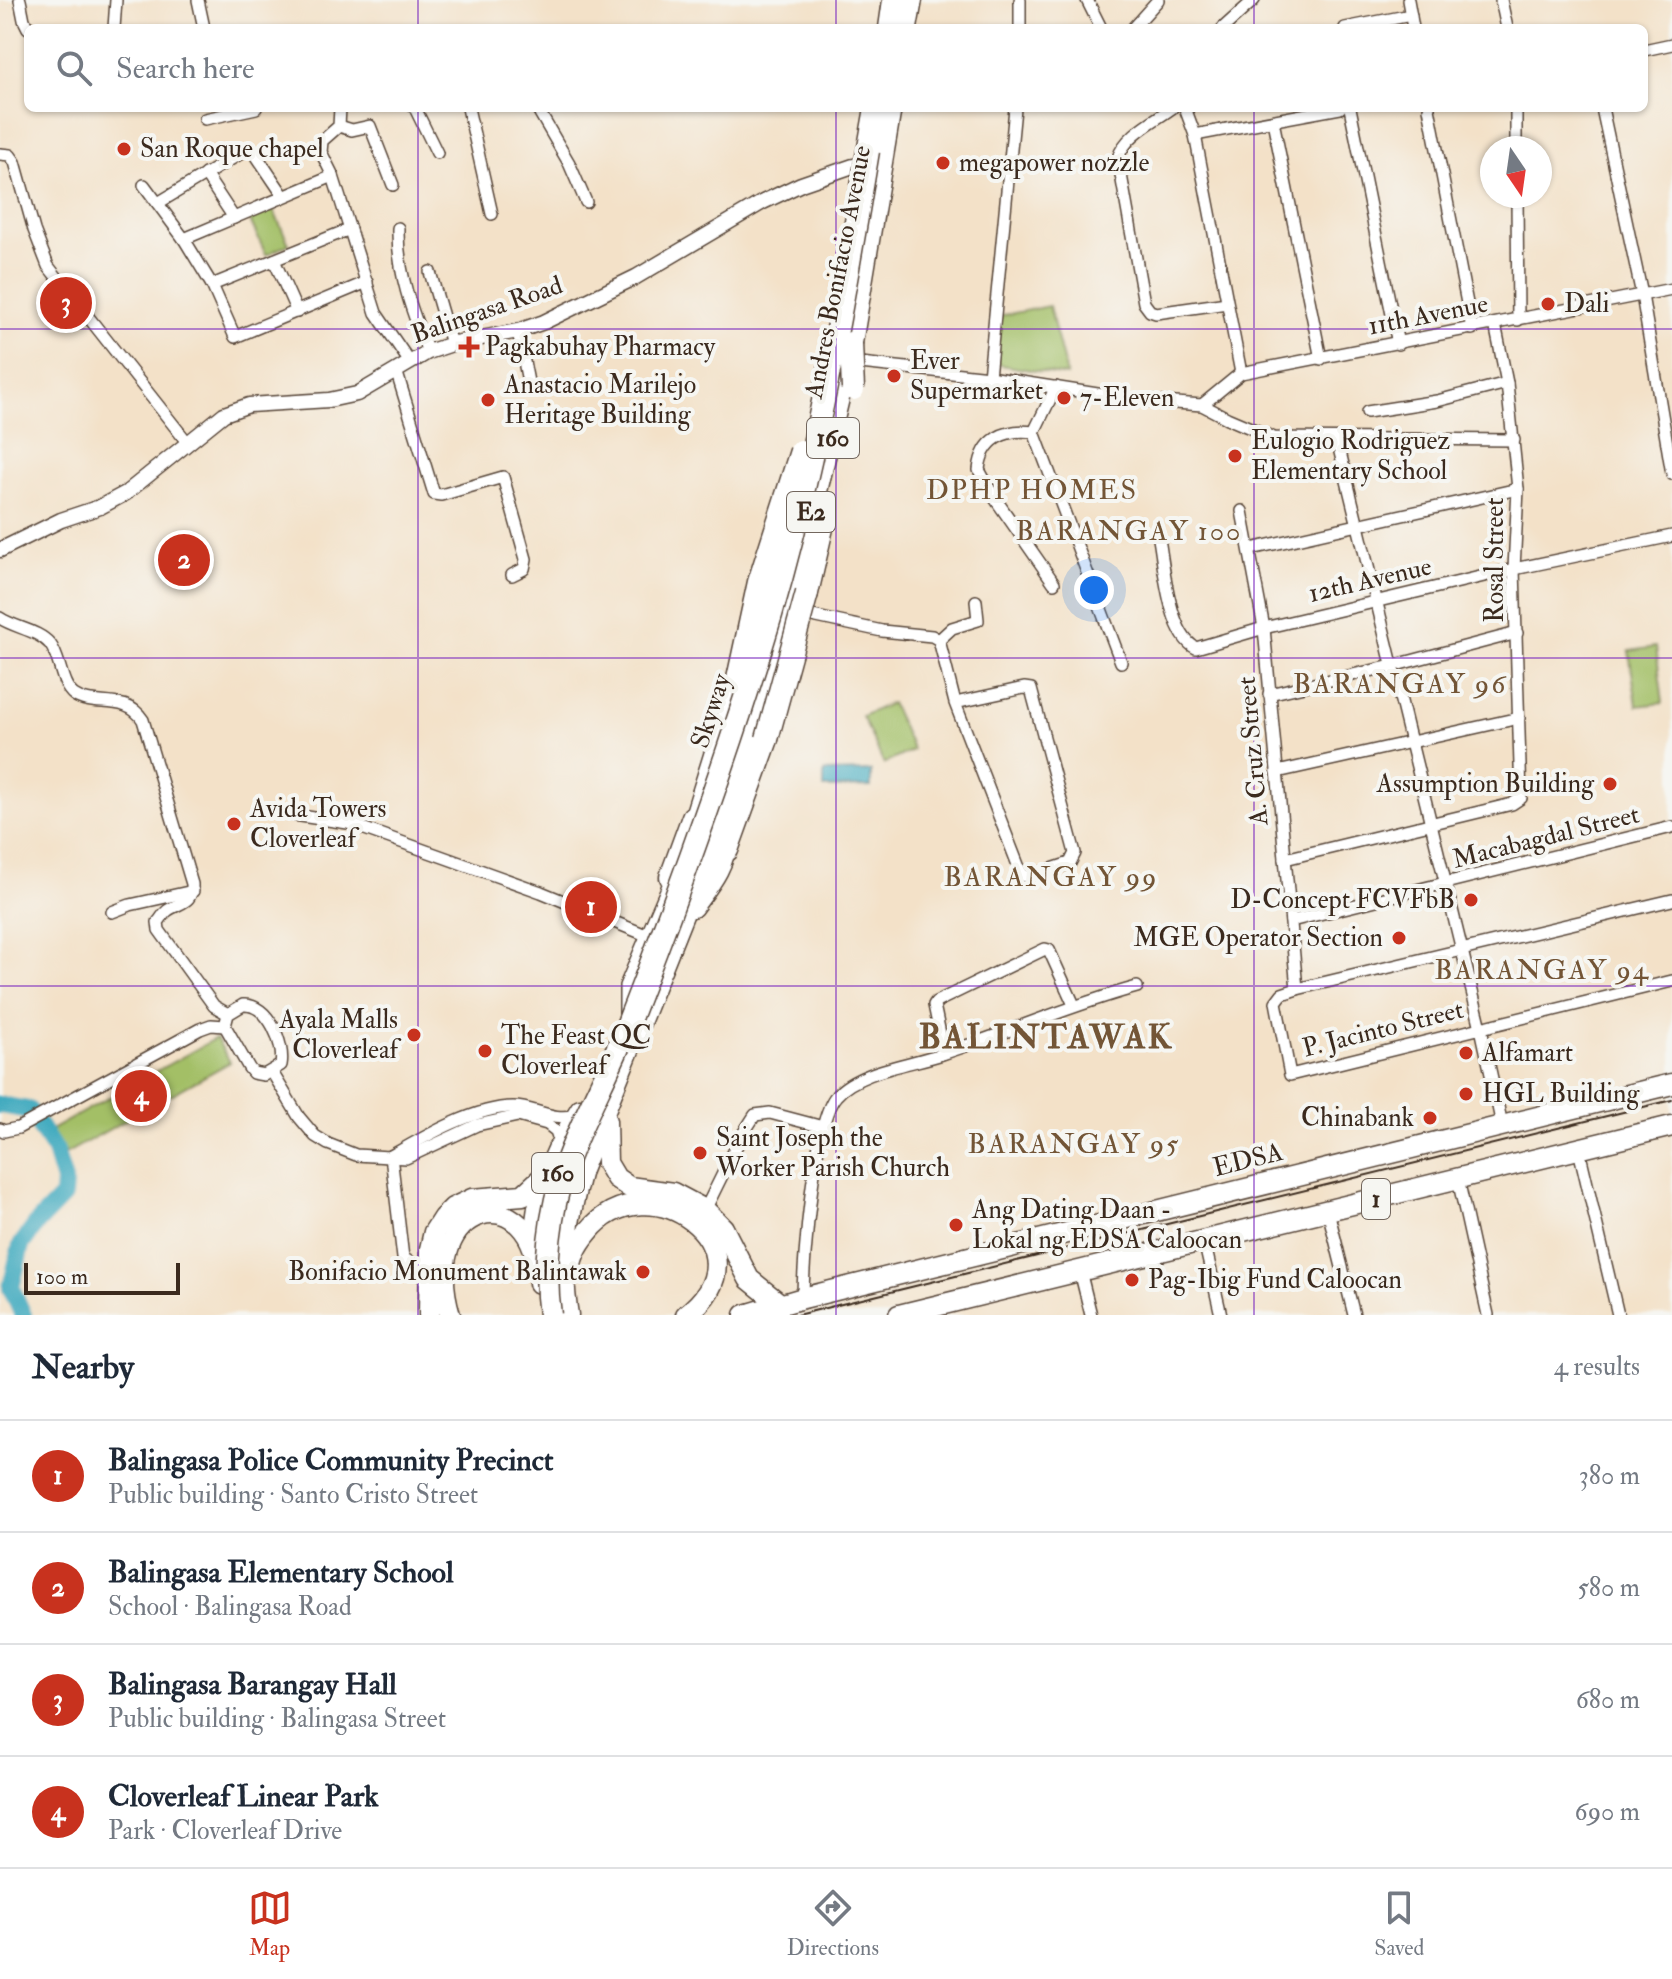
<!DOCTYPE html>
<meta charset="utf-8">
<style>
body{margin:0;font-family:"IM FELL Double Pica",serif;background:#f2f2f3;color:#1f2937}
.compass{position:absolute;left:1480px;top:136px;width:72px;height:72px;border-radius:50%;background:#fff;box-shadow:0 2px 6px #0004;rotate:167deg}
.scale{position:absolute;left:24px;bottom:20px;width:156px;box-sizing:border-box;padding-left:8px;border:4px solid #3b2a1e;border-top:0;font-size:22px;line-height:28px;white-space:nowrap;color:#3b2a1e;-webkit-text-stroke:6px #f6f6f2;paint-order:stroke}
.you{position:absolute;left:1094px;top:590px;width:28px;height:28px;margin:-20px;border:6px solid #fff;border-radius:50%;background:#1a73e8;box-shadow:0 0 0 12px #1a73e833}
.badge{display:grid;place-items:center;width:52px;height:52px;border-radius:50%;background:#c8321e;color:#fff;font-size:26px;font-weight:700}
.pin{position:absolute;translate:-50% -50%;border:4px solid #fff;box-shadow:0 2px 8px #0006}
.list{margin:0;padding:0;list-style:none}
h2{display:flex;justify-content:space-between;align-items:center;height:104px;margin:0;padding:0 32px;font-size:34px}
h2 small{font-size:26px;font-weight:400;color:#747a83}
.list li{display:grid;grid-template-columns:52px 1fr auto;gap:24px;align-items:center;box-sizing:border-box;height:112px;padding:0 32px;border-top:2px solid #e0e1e3}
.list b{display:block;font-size:30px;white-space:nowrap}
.list p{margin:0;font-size:26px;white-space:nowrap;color:#747a83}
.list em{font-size:26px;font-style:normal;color:#747a83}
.icon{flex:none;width:44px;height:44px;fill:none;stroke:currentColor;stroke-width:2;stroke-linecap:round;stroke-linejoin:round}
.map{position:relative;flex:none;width:1672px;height:1315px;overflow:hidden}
.search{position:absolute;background:#fff;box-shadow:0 2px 6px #0004;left:24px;right:24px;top:24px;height:88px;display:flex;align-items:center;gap:20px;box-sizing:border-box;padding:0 28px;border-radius:12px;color:#747a83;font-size:30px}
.sheet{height:552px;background:#fff}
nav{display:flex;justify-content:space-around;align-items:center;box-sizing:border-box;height:112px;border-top:2px solid #e0e1e3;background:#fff;font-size:22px;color:#747a83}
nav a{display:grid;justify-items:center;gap:4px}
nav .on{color:#c8321e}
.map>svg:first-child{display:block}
</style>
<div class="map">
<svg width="1672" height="1315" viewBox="0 0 1672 1315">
<rect width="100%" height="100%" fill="#f6f6f2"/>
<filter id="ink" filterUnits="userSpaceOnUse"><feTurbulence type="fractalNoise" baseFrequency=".0125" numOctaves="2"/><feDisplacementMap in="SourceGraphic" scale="16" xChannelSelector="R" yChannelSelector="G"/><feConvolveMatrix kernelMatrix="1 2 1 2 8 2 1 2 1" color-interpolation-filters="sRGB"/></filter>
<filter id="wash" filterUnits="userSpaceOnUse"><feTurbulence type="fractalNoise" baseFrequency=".006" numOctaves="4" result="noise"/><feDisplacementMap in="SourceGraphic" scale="32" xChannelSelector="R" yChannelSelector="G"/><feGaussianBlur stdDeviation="1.8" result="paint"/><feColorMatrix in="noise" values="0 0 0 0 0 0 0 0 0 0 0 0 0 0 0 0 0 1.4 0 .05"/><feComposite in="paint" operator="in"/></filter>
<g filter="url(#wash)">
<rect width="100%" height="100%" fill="#f3e1c8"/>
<!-- green -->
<g fill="#a3bf66" stroke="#6f7442" stroke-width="2">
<polygon points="271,205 289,244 266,255 248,216"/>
<polygon points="1049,306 1067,376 994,364 999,316"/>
<polygon points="1656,647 1663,703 1637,706 1629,651"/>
<polygon points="891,703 913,750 884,764 862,716"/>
<polygon points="216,1038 230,1062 65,1154 51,1130"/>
</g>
<!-- water -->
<polygon fill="#3ea9be" stroke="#3c6a6e" stroke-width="2" points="871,771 871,787 824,788 824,772"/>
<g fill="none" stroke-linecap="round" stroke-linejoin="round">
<!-- river -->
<polyline stroke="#3ea9be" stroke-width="18" points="0,1105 29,1110 55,1151 64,1181 63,1196 38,1222 21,1245 11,1288 23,1315"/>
</g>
</g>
<g filter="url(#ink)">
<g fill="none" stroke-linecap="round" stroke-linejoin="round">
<defs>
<g id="minor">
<polyline points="20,0 24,20 28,28"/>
<polyline points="198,0 204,28"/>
<polyline points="1087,0 1101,28"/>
<polyline points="1408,0 1413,28"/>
<polyline points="1501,0 1507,28"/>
<polyline points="114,28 116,0"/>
<polyline points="1020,28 1020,0"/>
<polyline points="1133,28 1158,0"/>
<polyline points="1223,28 1254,0"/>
<polyline points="1345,28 1411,15"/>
<polyline points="1644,50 1672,44"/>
<polyline points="340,108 339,126 322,141 321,152 333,176 376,313 409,361"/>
<polyline points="415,108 437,153"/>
<polyline points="468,108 492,214"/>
<polyline points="537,108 569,163 586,202"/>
<path d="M1172,108C1154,121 1125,135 1118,158L1144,303L1150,311L1156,313L1227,303"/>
<polyline points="1185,108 1195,135 1241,373"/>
<polyline points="1350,108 1398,344"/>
<polyline points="1429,108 1472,329"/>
<polyline points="1516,108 1516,148"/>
<polyline points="1602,108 1642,295 1672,474"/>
<polyline points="205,119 256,108"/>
<polyline points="1273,121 1321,359"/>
<polyline points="339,126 352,130 370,126 393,185"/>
<polyline points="1195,135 1340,108"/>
<polyline points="0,154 10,155 15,162 34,230 48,266 187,442"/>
<polyline points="205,174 234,218"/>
<polyline points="144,185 184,239 212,285 235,337 367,282"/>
<polyline points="1517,196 1518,320"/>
<polyline points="158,203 248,149 254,152 283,195"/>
<path d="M398,228C397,272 412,312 428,352"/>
<polyline points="184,239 333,176"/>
<polyline points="274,260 297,312"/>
<polyline points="430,272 451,344"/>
<polyline points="212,285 350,229"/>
<polyline points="518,331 529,387"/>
<polyline points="851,362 989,377 1136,400 1202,405 1227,418 1274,438 1514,440"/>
<polyline points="396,370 434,494 441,495 503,477 526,559 524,569 512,575"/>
<polyline points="989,377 1015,108"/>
<polyline points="1056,387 1034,432 1121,662"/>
<polyline points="1202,405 1241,373 1672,289"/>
<polyline points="1367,412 1437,401 1507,383"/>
<path d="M1034,432C1005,428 982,439 979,470L994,497L1054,583"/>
<polyline points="1337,440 1481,1028 1502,1125"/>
<polyline points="1242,511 1264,628 1297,989"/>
<path d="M1159,539C1164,566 1169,635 1196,648L1264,628L1514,569L1672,536"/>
<polyline points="1251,549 1518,489"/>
<polyline points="798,613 882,631 932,636 939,640 955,703 1020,870 1024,876 1031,876 1070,863 1075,853 1031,689 1024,688 955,703"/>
<path d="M0,618C15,628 38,630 50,644C61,658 60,684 74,695C94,709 126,693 143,720L192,884C193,904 179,902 167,911C163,914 161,919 158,922L159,930L214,1006L228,1014"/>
<polyline points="939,640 952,628 978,620 976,601"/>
<polyline points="1269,694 1392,666 1517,633"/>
<polyline points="1277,772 1519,718"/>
<polyline points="287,814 348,823 541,892 646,935"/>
<polyline points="690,817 735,673"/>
<polyline points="1285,859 1512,804 1521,798 1514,569 1518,489 1507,383 1495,324"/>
<polyline points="1672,900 1297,989 1282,994 1276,1002 1290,1075 1672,981"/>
<polyline points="112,912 130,905 193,891"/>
<polyline points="1291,921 1672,827"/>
<path d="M243,1005C268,1003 285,1044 281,1065L264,1075L253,1073L249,1068L225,1026L228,1014Z"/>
<polyline points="625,1017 625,986 672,876"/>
<polyline points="944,1053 934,1005 936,1002 1045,949 1049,950 1074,1005"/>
<polyline points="272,1072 299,1117 315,1136 328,1144 356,1155 406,1158 477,1125 518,1116 547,1124 556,1131 560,1142"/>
<polyline points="0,1129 4,1131 18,1128 200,1029 211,1025 225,1026"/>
<polyline points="1579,1150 1618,1315"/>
<path d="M391,1156C424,1137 475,1107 513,1107C535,1107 553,1122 575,1115"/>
<polyline points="391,1156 403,1258 428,1273"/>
<polyline points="1458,1179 1488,1315"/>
<polyline points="705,1210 741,1137 755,1115 770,1113 823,1127"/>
<polyline points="1328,1211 1354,1315"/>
<polyline points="1204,1241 1221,1315"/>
<polyline points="1080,1271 1091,1315"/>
<path d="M803,1298C803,1261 814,1121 836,1096C857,1071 912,1064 942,1054C1008,1033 1070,1005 1137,987"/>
</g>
<polyline id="tertiary" points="0,550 61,520 100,507 126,493 224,414 249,405 329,400 357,394 428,352 455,343 518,331 544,322 636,277 763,202 801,184 853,166 864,167"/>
<g id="primary">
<polyline points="908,28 913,0"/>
<polyline points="864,164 874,108"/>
<path d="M693,908C709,886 727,866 727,838"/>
<path d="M537,1253C536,1243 534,1232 535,1221C539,1183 559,1140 580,1108"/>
</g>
<g id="trunk">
<polyline points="606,1121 607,1163 616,1178 629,1187 673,1193 705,1210 723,1228 749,1279 780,1304"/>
<path d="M570,1277C569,1261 577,1245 588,1232C648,1158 773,1248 686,1315"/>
<polyline points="429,1315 430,1249 434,1232 443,1218 453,1208 472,1199 523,1195 549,1171"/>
<path d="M450,1315C416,1202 536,1171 539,1283"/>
<polyline points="745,1315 803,1298 1672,1084"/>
<polyline points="899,1315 1672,1126"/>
</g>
<g id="motorway">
<polyline points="890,28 894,0"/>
<polyline points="807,593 822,528"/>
<polyline points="727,850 767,739"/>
<polyline points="671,877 693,817"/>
<path d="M567,1315C558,1265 567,1219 580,1170L703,862L775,650L812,508L851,343L890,108"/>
</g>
</defs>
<!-- minor casing -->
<use href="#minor" stroke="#574538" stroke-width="14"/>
<!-- tertiary casing -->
<use href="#tertiary" stroke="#574538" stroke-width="17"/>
<!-- primary casing -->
<use href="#primary" stroke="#574538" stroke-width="21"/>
<!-- trunk casing -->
<use href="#trunk" stroke="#574538" stroke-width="23"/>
<!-- motorway casing -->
<use href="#motorway" stroke="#574538" stroke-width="25"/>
<!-- minor -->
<use href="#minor" stroke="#fff" stroke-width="11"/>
<!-- tertiary -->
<use href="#tertiary" stroke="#fff" stroke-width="14"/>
<!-- primary -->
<use href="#primary" stroke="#fff" stroke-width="18"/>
<!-- trunk -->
<use href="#trunk" stroke="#fff" stroke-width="20"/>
<!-- motorway -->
<use href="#motorway" stroke="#fff" stroke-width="22"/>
<!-- tram -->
<polyline stroke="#3b2a1e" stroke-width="2" points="797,1315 1672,1100"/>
<defs>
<g id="motorway-bridge">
<polyline points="851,343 853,389"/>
<polyline points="738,679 759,582 801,451"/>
<polyline points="767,739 807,593"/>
<path d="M550,1315C543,1267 550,1210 566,1164C582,1119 607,1076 625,1031C674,906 720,779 760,651C811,488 840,320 868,151"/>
</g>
</defs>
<!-- motorway-bridge casing -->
<use href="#motorway-bridge" stroke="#574538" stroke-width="25" stroke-linecap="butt"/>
<!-- motorway-bridge -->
<use href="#motorway-bridge" stroke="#fff" stroke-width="22"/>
</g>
</g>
<!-- grid -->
<path fill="none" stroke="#7b2cbf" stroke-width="2" stroke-opacity="0.55" d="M418,0V28M836,0V28M1254,0V28M418,108V1315M836,108V1315M1254,108V1315M0,329H1672M0,658H1672M0,986H1672"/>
<!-- markers -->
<g fill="#c8321e" stroke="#f6f6f2" stroke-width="3">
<circle cx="124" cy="149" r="8"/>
<circle cx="943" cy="163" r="8"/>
<circle cx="1548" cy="304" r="8"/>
<path d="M465 335h8v8h8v8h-8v8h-8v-8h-8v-8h8z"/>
<circle cx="894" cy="376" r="8"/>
<circle cx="1064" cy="398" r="8"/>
<circle cx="488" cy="400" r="8"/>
<circle cx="1235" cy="456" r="8"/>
<circle cx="1610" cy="784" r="8"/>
<circle cx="234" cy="824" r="8"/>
<circle cx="1471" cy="900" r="8"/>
<circle cx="1399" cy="938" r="8"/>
<circle cx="414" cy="1035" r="8"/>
<circle cx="485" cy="1051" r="8"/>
<circle cx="1466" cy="1053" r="8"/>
<circle cx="1466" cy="1094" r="8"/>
<circle cx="1430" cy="1118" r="8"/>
<circle cx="700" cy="1153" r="8"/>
<circle cx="956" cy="1225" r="8"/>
<circle cx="643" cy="1272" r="8"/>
<circle cx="1132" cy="1280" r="8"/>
</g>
<g text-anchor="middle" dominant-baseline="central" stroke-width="8" stroke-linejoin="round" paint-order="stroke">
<!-- shield labels -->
<g fill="#f6f6f2" stroke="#73675e" stroke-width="2">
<rect x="807" y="418" width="52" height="40" rx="6"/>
<rect x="787" y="492" width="48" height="40" rx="6"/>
<rect x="532" y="1153" width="52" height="40" rx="6"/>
<rect x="1362" y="1179" width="28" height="40" rx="6"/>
</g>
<g font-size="24" font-weight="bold" fill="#3b2a1e">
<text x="833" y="438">160</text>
<text x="811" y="512">E2</text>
<text x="558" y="1173">160</text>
<text x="1376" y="1199">1</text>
</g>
<!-- poi labels -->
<g font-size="26" fill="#3b2a1e" stroke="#f6f6f2" text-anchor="start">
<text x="140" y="149">San Roque chapel</text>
<text x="959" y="163">megapower nozzle</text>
<text x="1564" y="304">Dali</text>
<text x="485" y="347">Pagkabuhay Pharmacy</text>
<text x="910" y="361">Ever<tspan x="910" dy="30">Supermarket</tspan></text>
<text x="504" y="385">Anastacio Marilejo<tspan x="504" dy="30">Heritage Building</tspan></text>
<text x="1080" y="398">7-Eleven</text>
<text x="1251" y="441">Eulogio Rodriguez<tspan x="1251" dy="30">Elementary School</tspan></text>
<text x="1594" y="784" text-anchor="end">Assumption Building</text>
<text x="250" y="809">Avida Towers<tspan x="250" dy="30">Cloverleaf</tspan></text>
<text x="1455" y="900" text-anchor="end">D-Concept FCVFbB</text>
<text x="1383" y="938" text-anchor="end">MGE Operator Section</text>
<text x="398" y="1020" text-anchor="end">Ayala Malls<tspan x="398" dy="30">Cloverleaf</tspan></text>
<text x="501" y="1036">The Feast QC<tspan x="501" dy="30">Cloverleaf</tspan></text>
<text x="1482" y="1053">Alfamart</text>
<text x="1482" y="1094">HGL Building</text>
<text x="1414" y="1118" text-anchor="end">Chinabank</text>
<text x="716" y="1138">Saint Joseph the<tspan x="716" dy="30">Worker Parish Church</tspan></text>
<text x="972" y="1210">Ang Dating Daan -<tspan x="972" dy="30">Lokal ng EDSA Caloocan</tspan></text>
<text x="627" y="1272" text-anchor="end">Bonifacio Monument Balintawak</text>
<text x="1148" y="1280">Pag-Ibig Fund Caloocan</text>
</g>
<!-- street labels -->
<g font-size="26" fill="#3b2a1e" stroke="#f6f6f2">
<text transform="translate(838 272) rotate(-79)">Andres Bonifacio Avenue</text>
<text transform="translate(487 310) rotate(-19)">Balingasa Road</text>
<text transform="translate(1428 315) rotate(-11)">11th Avenue</text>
<text transform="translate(1495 560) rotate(-90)">Rosal Street</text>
<text transform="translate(1370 580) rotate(-13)">12th Avenue</text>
<text transform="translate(711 711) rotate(-72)">Skyway</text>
<text transform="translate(1253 751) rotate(-95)">A. Cruz Street</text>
<text transform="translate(1546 837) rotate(-14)">Macabagdal Street</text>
<text transform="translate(1383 1029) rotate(-14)">P. Jacinto Street</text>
<text transform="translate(1248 1160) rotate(-14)">EDSA</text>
</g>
<!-- neighbourhood labels -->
<g font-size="28" letter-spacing="2" fill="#735536" stroke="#f6f6f2">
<text x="1032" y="490">DPHP HOMES</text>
<text x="1129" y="531">BARANGAY 100</text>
<text x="1400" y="684">BARANGAY 96</text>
<text x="1051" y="877">BARANGAY 99</text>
<text x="1542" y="970">BARANGAY 94</text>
<text x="1074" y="1144">BARANGAY 95</text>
</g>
<!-- district labels -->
<g font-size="34" font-weight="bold" letter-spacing="2" fill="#735536" stroke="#f6f6f2">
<text x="1046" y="1037">BALINTAWAK</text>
</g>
</g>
</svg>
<svg class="compass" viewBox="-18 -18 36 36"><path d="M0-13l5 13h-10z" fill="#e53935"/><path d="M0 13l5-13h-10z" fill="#747a83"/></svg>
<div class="scale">100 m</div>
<div class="you"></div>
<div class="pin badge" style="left:591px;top:907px">1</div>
<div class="pin badge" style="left:184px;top:560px">2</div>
<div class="pin badge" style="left:66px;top:303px">3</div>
<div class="pin badge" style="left:141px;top:1096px">4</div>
<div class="search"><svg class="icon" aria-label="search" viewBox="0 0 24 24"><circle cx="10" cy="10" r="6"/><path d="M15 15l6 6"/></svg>Search here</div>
</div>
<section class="sheet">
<h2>Nearby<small>4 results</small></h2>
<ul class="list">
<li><span class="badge">1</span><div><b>Balingasa Police Community Precinct</b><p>Public building · Santo Cristo Street</p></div><em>380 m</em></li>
<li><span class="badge">2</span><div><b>Balingasa Elementary School</b><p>School · Balingasa Road</p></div><em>580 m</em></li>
<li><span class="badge">3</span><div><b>Balingasa Barangay Hall</b><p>Public building · Balingasa Street</p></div><em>680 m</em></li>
<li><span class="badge">4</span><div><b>Cloverleaf Linear Park</b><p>Park · Cloverleaf Drive</p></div><em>690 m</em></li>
</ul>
</section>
<nav>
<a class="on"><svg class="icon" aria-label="map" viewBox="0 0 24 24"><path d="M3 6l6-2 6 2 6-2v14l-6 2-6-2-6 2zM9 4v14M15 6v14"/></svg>Map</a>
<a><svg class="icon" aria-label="directions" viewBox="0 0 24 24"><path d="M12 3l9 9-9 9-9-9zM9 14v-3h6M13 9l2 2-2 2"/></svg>Directions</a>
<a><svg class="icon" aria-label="saved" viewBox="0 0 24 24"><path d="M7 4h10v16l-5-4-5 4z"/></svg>Saved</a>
</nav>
